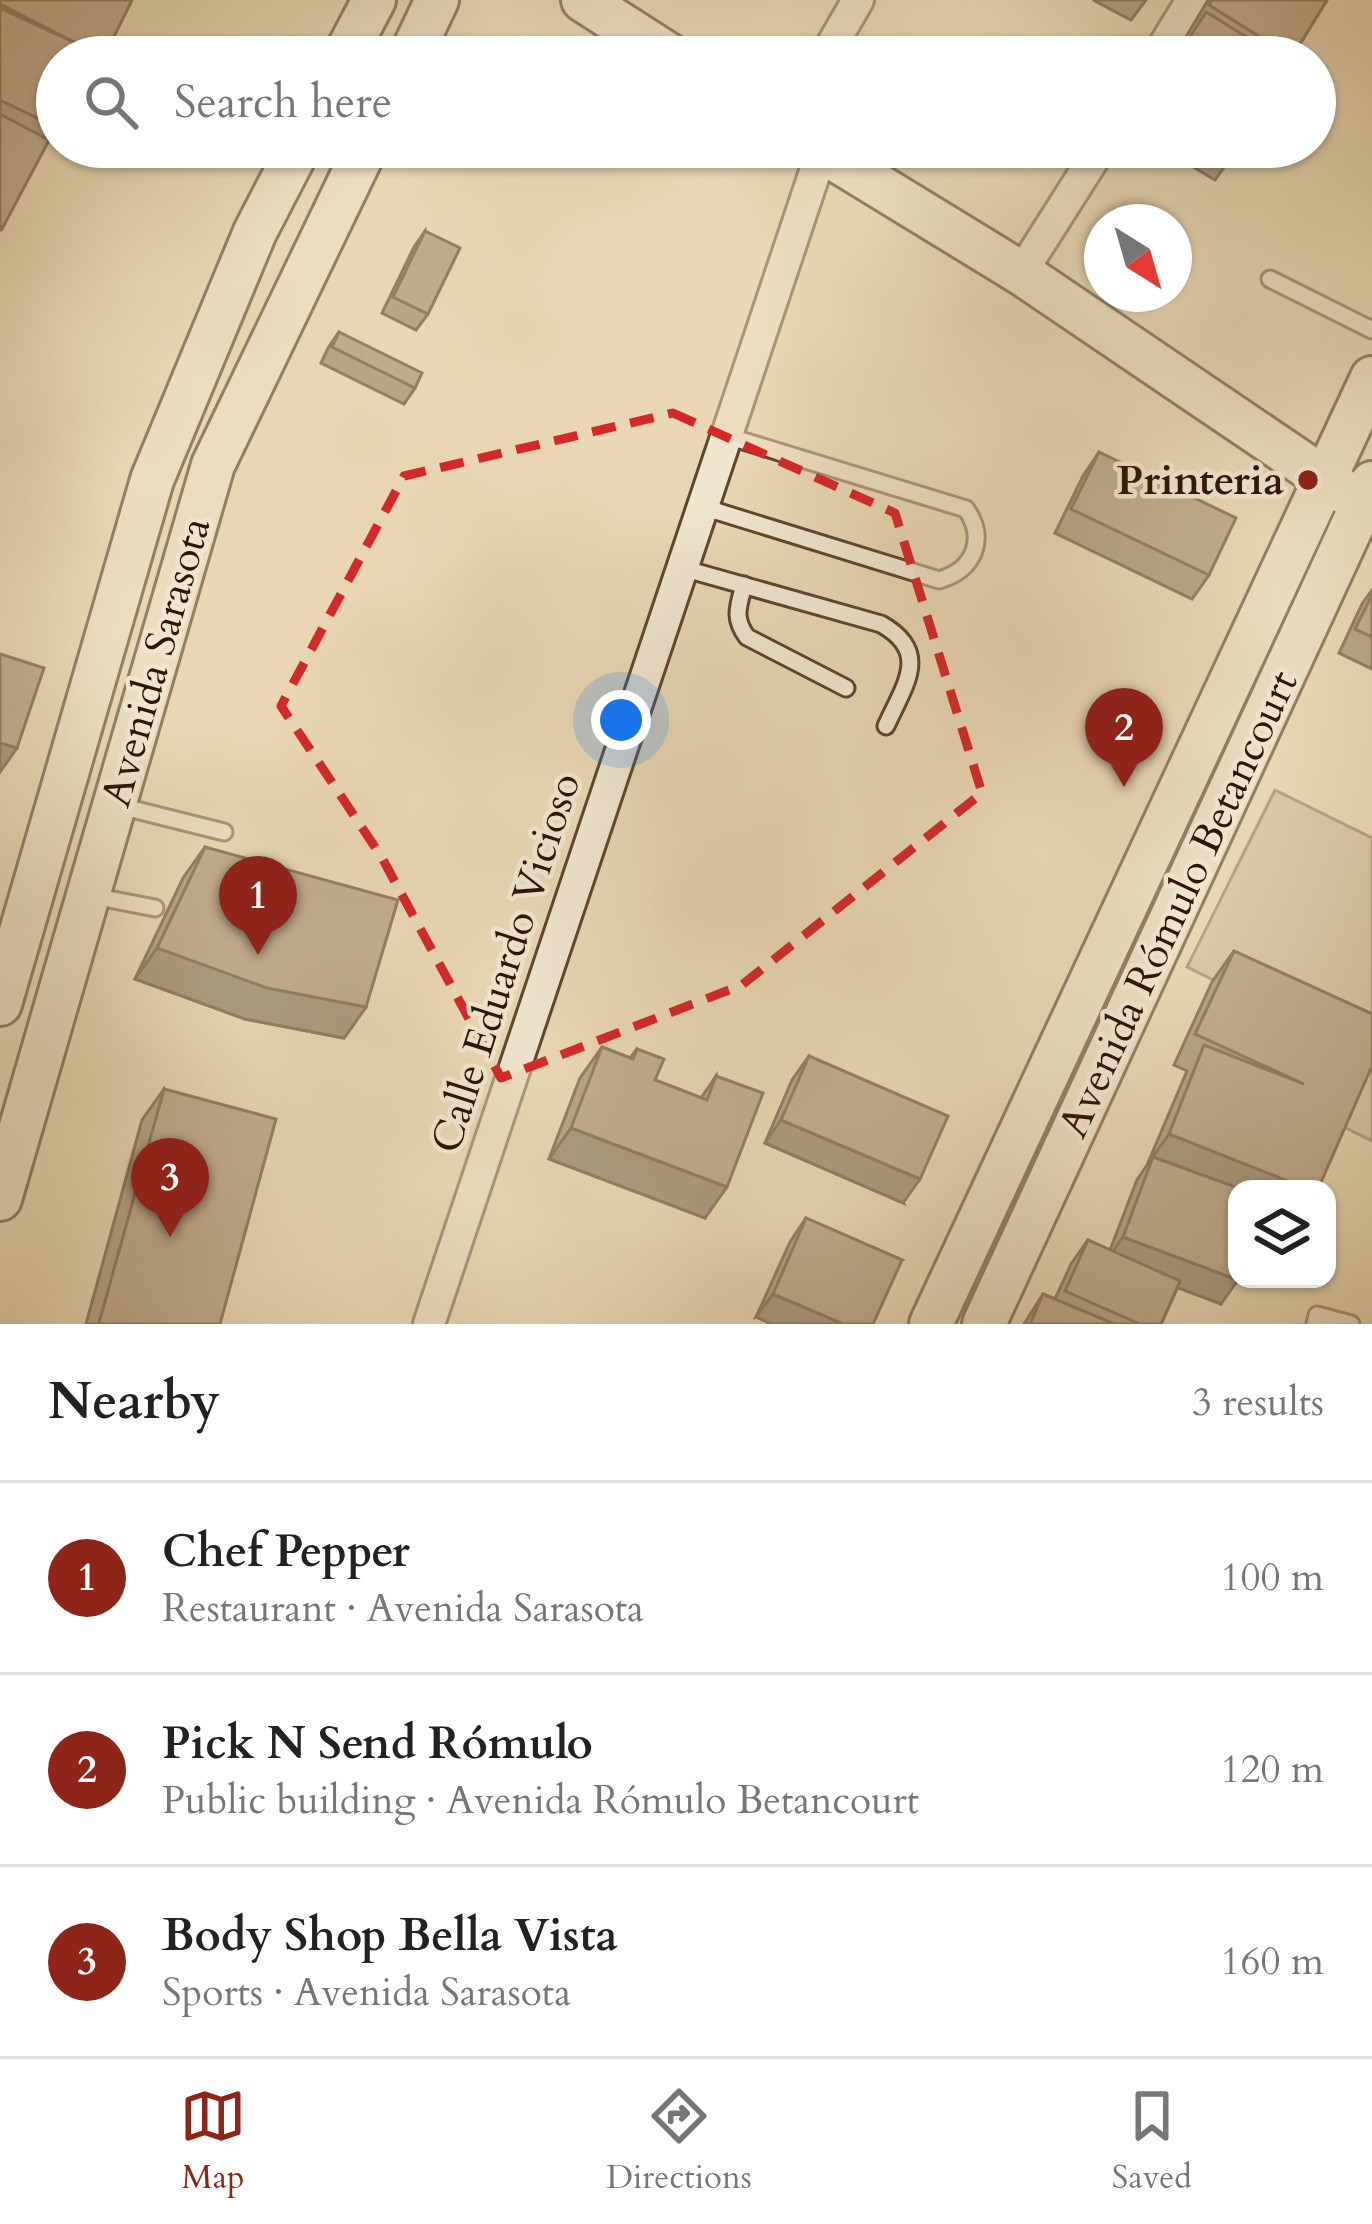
<!DOCTYPE html>
<meta charset="utf-8">
<style>
body{margin:0;font-family:Cardo,serif;background:#f6f6f6;color:#222}
.controls{position:absolute;right:36px;bottom:36px;display:grid;overflow:hidden;border-radius:24px;box-shadow:0 3px 9px #0004}
.controls button{width:108px;height:108px;display:grid;place-items:center;padding:0;border:0;border-bottom:3px solid #e0e0e0;background:#fff;color:#222;font:60px sans-serif}
.compass{position:absolute;left:1084px;top:204px;width:108px;height:108px;border-radius:50%;background:#fff;box-shadow:0 3px 9px #0004;rotate:143deg}
.you{position:absolute;left:621px;top:720px;width:42px;height:42px;margin:-30px;border:9px solid #fff;border-radius:50%;background:#1a73e8;box-shadow:0 0 0 18px #1a73e833}
.badge{display:grid;place-items:center;width:78px;height:78px;border-radius:50%;background:#8f2418;color:#fff;font-size:39px;font-weight:700}
.pin{position:absolute;translate:-50% -99px;filter:drop-shadow(0 3px 6px #0008)}
.pin::after{content:'';position:absolute;top:63px;width:42px;height:36px;background:inherit;clip-path:polygon(0 0,100% 0,50% 100%)}
.list{margin:0;padding:0;list-style:none}
h2{display:flex;justify-content:space-between;align-items:center;height:156px;margin:0;padding:0 48px;font-size:51px}
h2 small{font-size:39px;font-weight:400;color:#767676}
.list li{display:grid;grid-template-columns:78px 1fr auto;gap:36px;align-items:center;box-sizing:border-box;height:192px;padding:0 48px;border-top:3px solid #e0e0e0}
.list b{display:block;font-size:45px;white-space:nowrap}
.list p{margin:0;font-size:39px;white-space:nowrap;color:#767676}
.list em{font-size:39px;font-style:normal;color:#767676}
.icon{flex:none;width:66px;height:66px;fill:none;stroke:currentColor;stroke-width:2;stroke-linecap:round;stroke-linejoin:round}
.map{position:relative;flex:none;width:1372px;height:1324px;overflow:hidden}
.search{position:absolute;background:#fff;box-shadow:0 3px 9px #0004;left:36px;right:36px;top:36px;height:132px;display:flex;align-items:center;gap:30px;box-sizing:border-box;padding:0 42px;border-radius:66px;color:#767676;font-size:45px}
.sheet{height:732px;background:#fff}
nav{display:flex;justify-content:space-around;align-items:center;box-sizing:border-box;height:168px;border-top:3px solid #e0e0e0;background:#fff;font-size:33px;color:#767676}
nav a{display:grid;justify-items:center;gap:6px}
nav .on{color:#8f2418}
.map>svg:first-child{display:block}
</style>
<div class="map">
<svg width="1372" height="1324" viewBox="0 0 1372 1324">
<rect width="100%" height="100%" fill="#e8d7b2"/>
<filter id="stains"><feTurbulence type="fractalNoise" baseFrequency=".00167" numOctaves="4"/><feColorMatrix values="0 0 0 0 .2 0 0 0 0 .09 0 0 0 0 .02 0 0 0 .5 -.17"/></filter>
<radialGradient id="worn" r=".72"><stop offset=".6" stop-color="#630" stop-opacity="0"/><stop offset="1" stop-color="#630" stop-opacity=".3"/></radialGradient>
<!-- green -->
<polygon fill="#c9b694" stroke="#7c654a" stroke-width="3" points="1275,790 1372,838 1372,1141 1330,1120 1363,1053 1187,967"/>
<g fill="none" stroke-linecap="round" stroke-linejoin="round">
<defs>
<g id="lane">
<polyline points="1270,279 1372,330"/>
<path d="M703,507L939,580C974,570 987,539 966,509L727,436"/>
<path d="M682,568L881,624C931,652 905,684 886,726"/>
<path d="M744,585C738,607 733,618 747,637L846,688"/>
<polyline points="116,805 224,832"/>
<polyline points="93,896 155,908"/>
<polyline points="1315,1324 1317,1315 1351,1324"/>
</g>
<g id="street">
<polyline points="825,57 858,0"/>
<polyline points="1157,57 1192,0"/>
<polyline points="1021,273 1101,147"/>
<polyline points="429,1324 822,151"/>
</g>
<g id="secondary">
<polyline points="583,0 672,57"/>
<polyline points="344,57 374,0"/>
<polyline points="410,57 437,0"/>
<polyline points="815,147 1021,273 1346,493"/>
<polyline points="0,1004 152,480 255,232 299,147"/>
<polyline points="0,1199 213,465 366,147"/>
<polyline points="931,1324 1372,378"/>
<polyline points="984,1324 1372,483"/>
</g>
</defs>
<!-- lane casing -->
<use href="#lane" stroke="#5e452c" stroke-width="21"/>
<!-- street casing -->
<use href="#street" stroke="#5e452c" stroke-width="36"/>
<!-- secondary casing -->
<use href="#secondary" stroke="#301400" stroke-width="48"/>
<!-- lane -->
<use href="#lane" stroke="#f0e5cd" stroke-width="15"/>
<!-- street -->
<use href="#street" stroke="#f0e5cd" stroke-width="30"/>
<!-- secondary -->
<use href="#secondary" stroke="#f0e5cd" stroke-width="42"/>
</g>
<!-- wall -->
<g fill="#7c6850" stroke="#301400" stroke-width="3">
<polygon points="0,0 132,0 103,57 57,57 57,122 46,138 49,140 0,231"/>
<polygon points="1093,0 1146,0 1131,20"/>
<polygon points="1208,0 1327,0 1292,57 1174,57"/>
<polygon points="1160,147 1238,147 1215,180"/>
<polygon points="425,231 428,314 416,330 382,313 414,247"/>
<polygon points="339,332 415,388 404,404 321,363 328,348"/>
<polygon points="1099,452 1209,575 1192,599 1055,533 1083,476"/>
<polygon points="1372,590 1372,669 1339,653 1362,604"/>
<polygon points="205,847 366,1007 344,1038 245,1019 135,979 183,878"/>
<polygon points="1234,951 1372,1014 1237,1189 1221,1304 1178,1287 1161,1324 1024,1324 1043,1294 1055,1299 1071,1264 1088,1240 1110,1250 1137,1180 1147,1165 1187,1071 1174,1065 1212,982"/>
<polygon points="602,1047 630,1058 637,1049 655,1080 701,1098 716,1076 705,1218 549,1159 580,1078"/>
<polygon points="809,1056 903,1203 765,1143 792,1080"/>
<polygon points="164,1089 220,1324 86,1324 142,1120"/>
<polygon points="806,1218 902,1260 756,1317 790,1242"/>
</g>
<!-- shaded-wall -->
<g fill="#655541" stroke="#301400" stroke-width="3">
<polygon points="0,743 17,748 0,772"/>
<polygon points="157,948 366,1007 344,1038 245,1019 135,979"/>
<polygon points="781,1120 920,1179 903,1203 765,1143"/>
<polygon points="571,1128 727,1187 705,1218 549,1159"/>
<polygon points="1169,1134 1308,1189 1237,1189 1153,1157 1147,1165"/>
<polygon points="1123,1237 1238,1280 1221,1304 1106,1261"/>
<polygon points="773,1294 843,1324 771,1324 756,1317"/>
</g>
<!-- building -->
<g fill="#90795d" stroke="#301400" stroke-width="3">
<polygon points="0,0 132,0 105,55 96,50 92,57 57,57 57,122 54,126 0,100 0,8 86,48 0,4"/>
<polygon points="1212,0 1327,0 1292,57 1209,5"/>
<polygon points="1206,12 1279,57 1177,57"/>
<polygon points="0,114 49,140 2,229 0,228"/>
<polygon points="425,231 460,248 428,314 393,297"/>
<polygon points="339,332 422,373 415,388 332,347"/>
<polygon points="1099,452 1236,518 1209,575 1071,509"/>
<polygon points="1372,595 1372,637 1355,629"/>
<polygon points="0,654 44,668 17,748 0,743"/>
<polygon points="205,847 398,900 366,1007 267,988 157,948"/>
<polygon points="1234,951 1372,1014 1372,1066 1318,1189 1308,1189 1169,1134 1204,1045 1304,1084 1195,1034"/>
<polygon points="602,1047 633,1059 637,1049 664,1059 655,1080 707,1100 716,1076 763,1093 727,1187 571,1128"/>
<polygon points="809,1056 948,1116 920,1179 781,1120"/>
<polygon points="164,1089 276,1119 220,1324 103,1324 99,1323"/>
<polygon points="1153,1157 1241,1189 1237,1189 1238,1280 1123,1237"/>
<polygon points="806,1218 902,1260 873,1324 843,1324 773,1294"/>
<polygon points="1088,1240 1180,1281 1161,1324 1140,1324 1065,1291"/>
<polygon points="1043,1294 1114,1324 1030,1324"/>
</g>
<!-- marked area -->
<path d="M0 0H1372V1324H0ZM673,413L895,513L982,793L742,985L501,1078L381,856L281,706L404,476Z" fill="#e8d7b2" fill-opacity=".55" fill-rule="evenodd"/>
<path fill="none" stroke="#d62828" stroke-width="9" stroke-dasharray="24 15" stroke-linejoin="round" d="M673,413L895,513L982,793L742,985L501,1078L381,856L281,706L404,476Z"/>
<!-- markers -->
<circle fill="#8f2418" stroke="#f0e5cd" stroke-width="4.5" cx="1308" cy="480" r="12"/>
<g text-anchor="middle" dominant-baseline="central" stroke-width="9" stroke-linejoin="round" paint-order="stroke">
<!-- poi labels -->
<g font-size="42" font-weight="bold" fill="#301400" stroke="#f0e5cd" text-anchor="end">
<text x="1284" y="480">Printeria</text>
</g>
<!-- street labels -->
<g font-size="42" fill="#301400" stroke="#f0e5cd">
<text transform="translate(156 662) rotate(-74)">Avenida Sarasota</text>
<text transform="translate(1178 904) rotate(-65)">Avenida Rómulo Betancourt</text>
<text transform="translate(506 963) rotate(-72)">Calle Eduardo Vicioso</text>
</g>
</g>
<rect width="100%" height="100%" filter="url(#stains)"/>
<rect width="100%" height="100%" fill="url(#worn)"/>
</svg>
<div class="controls">
<button><svg class="icon" aria-label="layers" viewBox="0 0 24 24"><path d="M12 4l9 5-9 5-9-5zM3 14l9 5 9-5"/></svg></button>
</div>
<svg class="compass" viewBox="-18 -18 36 36"><path d="M0-13l5 13h-10z" fill="#e53935"/><path d="M0 13l5-13h-10z" fill="#767676"/></svg>
<div class="you"></div>
<div class="pin badge" style="left:258px;top:955px">1</div>
<div class="pin badge" style="left:1124px;top:787px">2</div>
<div class="pin badge" style="left:170px;top:1237px">3</div>
<div class="search"><svg class="icon" aria-label="search" viewBox="0 0 24 24"><circle cx="10" cy="10" r="6"/><path d="M15 15l6 6"/></svg>Search here</div>
</div>
<section class="sheet">
<h2>Nearby<small>3 results</small></h2>
<ul class="list">
<li><span class="badge">1</span><div><b>Chef Pepper</b><p>Restaurant · Avenida Sarasota</p></div><em>100 m</em></li>
<li><span class="badge">2</span><div><b>Pick N Send Rómulo</b><p>Public building · Avenida Rómulo Betancourt</p></div><em>120 m</em></li>
<li><span class="badge">3</span><div><b>Body Shop Bella Vista</b><p>Sports · Avenida Sarasota</p></div><em>160 m</em></li>
</ul>
</section>
<nav>
<a class="on"><svg class="icon" aria-label="map" viewBox="0 0 24 24"><path d="M3 6l6-2 6 2 6-2v14l-6 2-6-2-6 2zM9 4v14M15 6v14"/></svg>Map</a>
<a><svg class="icon" aria-label="directions" viewBox="0 0 24 24"><path d="M12 3l9 9-9 9-9-9zM9 14v-3h6M13 9l2 2-2 2"/></svg>Directions</a>
<a><svg class="icon" aria-label="saved" viewBox="0 0 24 24"><path d="M7 4h10v16l-5-4-5 4z"/></svg>Saved</a>
</nav>
